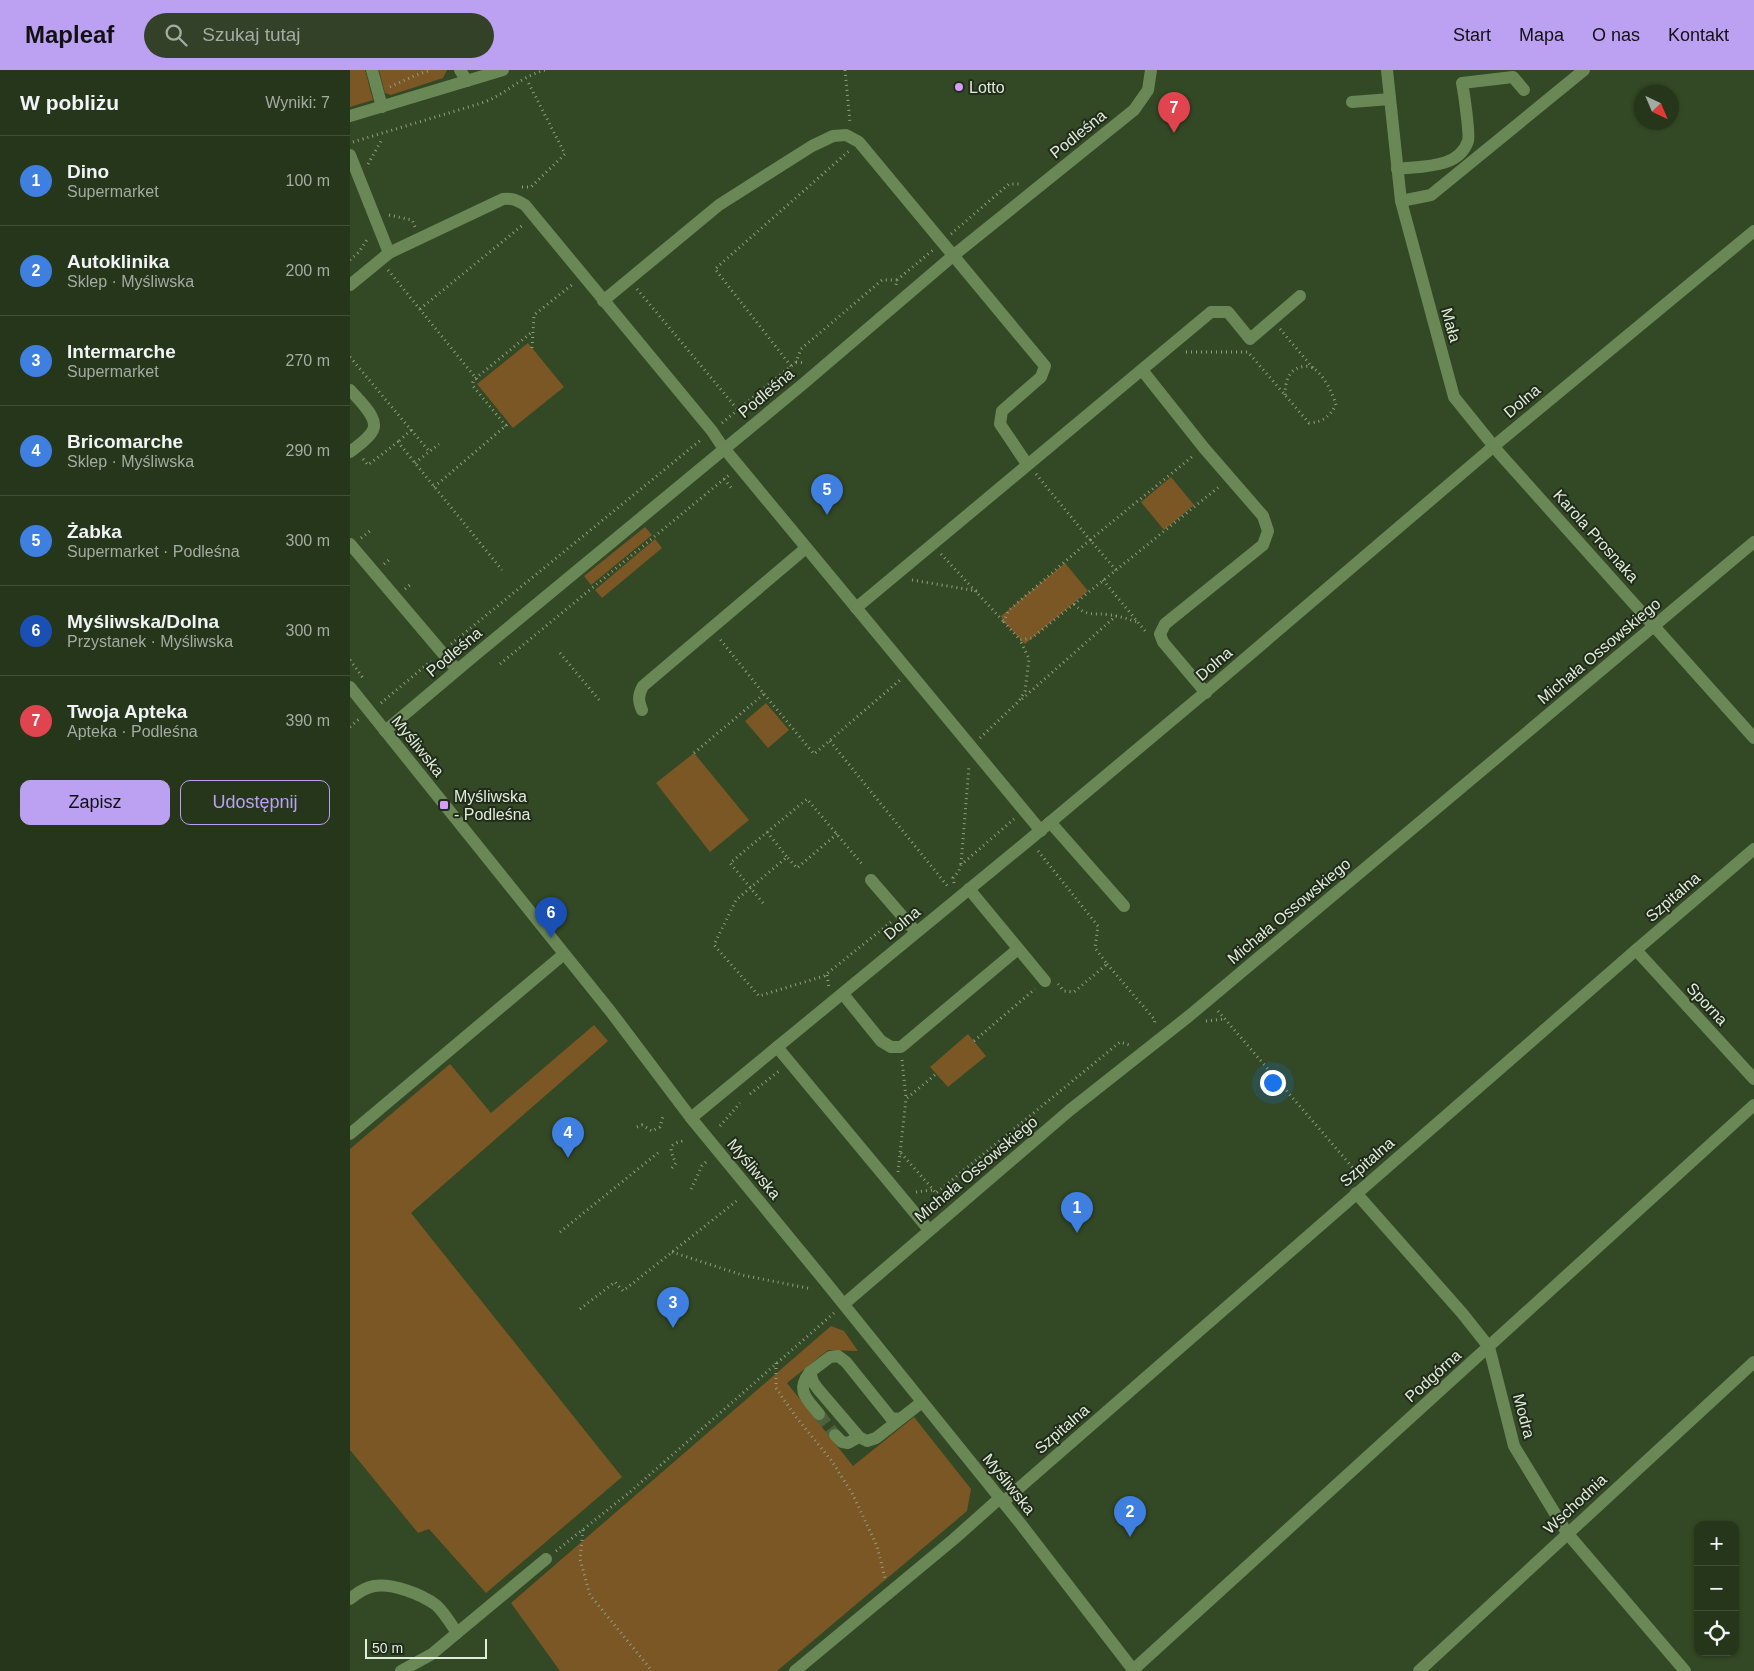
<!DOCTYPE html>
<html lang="pl">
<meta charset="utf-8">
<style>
body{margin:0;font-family:Helvetica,sans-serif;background:#324128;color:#f1f3f6}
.controls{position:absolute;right:15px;bottom:15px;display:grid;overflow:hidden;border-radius:10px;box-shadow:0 1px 4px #0004}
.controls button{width:45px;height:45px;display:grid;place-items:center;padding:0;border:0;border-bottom:1px solid #42503a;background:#26361b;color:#f1f3f6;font:25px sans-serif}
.compass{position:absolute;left:1284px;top:15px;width:45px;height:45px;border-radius:50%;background:#26361b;box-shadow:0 1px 4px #0004;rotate:136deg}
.scale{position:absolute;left:15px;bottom:12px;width:122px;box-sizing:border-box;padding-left:5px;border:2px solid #e0edd7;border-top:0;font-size:14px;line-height:18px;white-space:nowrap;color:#e0edd7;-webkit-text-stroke:4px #212b1b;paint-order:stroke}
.you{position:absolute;left:922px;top:1012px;width:18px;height:18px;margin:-12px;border:4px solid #fff;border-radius:50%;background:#1a73e8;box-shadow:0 0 0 8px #1a73e833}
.badge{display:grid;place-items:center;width:32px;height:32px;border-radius:50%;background:#bca0f2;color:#fff;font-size:16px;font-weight:700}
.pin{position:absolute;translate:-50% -41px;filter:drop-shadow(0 1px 2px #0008)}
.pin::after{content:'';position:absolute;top:26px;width:18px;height:15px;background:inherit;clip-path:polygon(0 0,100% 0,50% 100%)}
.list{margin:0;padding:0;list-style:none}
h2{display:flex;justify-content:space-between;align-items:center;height:65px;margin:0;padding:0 20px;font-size:21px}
h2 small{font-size:16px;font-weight:400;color:#a4aba3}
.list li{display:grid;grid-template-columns:32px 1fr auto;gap:15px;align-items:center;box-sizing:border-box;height:90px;padding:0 20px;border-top:1px solid #42503a}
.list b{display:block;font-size:19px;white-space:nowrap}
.list p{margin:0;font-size:16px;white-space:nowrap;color:#a4aba3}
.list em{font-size:16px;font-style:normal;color:#a4aba3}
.actions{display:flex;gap:10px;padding:15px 20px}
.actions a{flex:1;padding:11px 0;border:1px solid #bca0f2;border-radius:10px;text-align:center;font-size:18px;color:#bca0f2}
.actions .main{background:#bca0f2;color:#111}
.icon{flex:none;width:28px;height:28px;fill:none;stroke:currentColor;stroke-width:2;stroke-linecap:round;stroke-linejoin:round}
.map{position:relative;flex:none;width:1404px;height:1601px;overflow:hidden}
header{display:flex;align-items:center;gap:30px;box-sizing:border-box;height:70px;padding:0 25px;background:#bca0f2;color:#111}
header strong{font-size:24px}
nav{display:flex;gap:28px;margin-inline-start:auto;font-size:18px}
.search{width:350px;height:45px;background:#324128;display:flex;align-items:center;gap:12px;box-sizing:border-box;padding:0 18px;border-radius:28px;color:#a4aba3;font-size:19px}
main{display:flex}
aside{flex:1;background:#26361b}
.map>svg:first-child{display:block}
</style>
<header>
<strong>Mapleaf</strong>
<div class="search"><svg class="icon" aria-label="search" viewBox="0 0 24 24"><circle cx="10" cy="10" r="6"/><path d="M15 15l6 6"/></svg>Szukaj tutaj</div>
<nav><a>Start</a><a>Mapa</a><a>O nas</a><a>Kontakt</a></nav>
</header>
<main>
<aside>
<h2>W pobliżu<small>Wyniki: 7</small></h2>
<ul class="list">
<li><span class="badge" style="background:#3f7fe0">1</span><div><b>Dino</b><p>Supermarket</p></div><em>100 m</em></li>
<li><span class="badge" style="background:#3f7fe0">2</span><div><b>Autoklinika</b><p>Sklep · Myśliwska</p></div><em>200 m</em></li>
<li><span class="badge" style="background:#3f7fe0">3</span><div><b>Intermarche</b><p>Supermarket</p></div><em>270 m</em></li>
<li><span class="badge" style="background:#3f7fe0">4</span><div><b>Bricomarche</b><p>Sklep · Myśliwska</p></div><em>290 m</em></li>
<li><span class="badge" style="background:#3f7fe0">5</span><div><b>Żabka</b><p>Supermarket · Podleśna</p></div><em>300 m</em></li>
<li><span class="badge" style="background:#1a4fb4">6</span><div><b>Myśliwska/Dolna</b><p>Przystanek · Myśliwska</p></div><em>300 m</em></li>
<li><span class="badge" style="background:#e0444e">7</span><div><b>Twoja Apteka</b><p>Apteka · Podleśna</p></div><em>390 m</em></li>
</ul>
<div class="actions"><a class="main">Zapisz</a><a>Udostępnij</a></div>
</aside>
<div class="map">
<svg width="1404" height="1601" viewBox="0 0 1404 1601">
<rect width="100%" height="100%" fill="#334824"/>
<!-- green -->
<g fill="#7a5725">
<polygon points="0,0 15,0 23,30 0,37"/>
<polygon points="29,0 97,0 93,8 41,25 35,23"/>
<polygon points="178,273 214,317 163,358 127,314"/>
<polygon points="821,407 844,435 814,460 791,432"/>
<polygon points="295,457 302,465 241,515 234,506"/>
<polygon points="305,469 312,478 252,528 245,520"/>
<polygon points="715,493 738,521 675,574 654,552 651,546"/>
<polygon points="416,633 439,660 418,678 395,651"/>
<polygon points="344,683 399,750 360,782 306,713"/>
<polygon points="244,955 258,971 61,1143 272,1407 136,1523 79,1459 68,1463 0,1380 0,1079 100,994 141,1043"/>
<polygon points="618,964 636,986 598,1017 580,997"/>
<polygon points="481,1256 494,1261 508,1281 478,1280 437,1313 503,1396 564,1347 621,1419 617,1441 427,1601 210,1601 161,1533"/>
</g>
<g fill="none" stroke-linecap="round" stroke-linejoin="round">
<!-- minor-tunnel -->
<polyline stroke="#4d613f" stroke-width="12" stroke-dasharray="12 6" stroke-linecap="butt" points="469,1344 485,1365"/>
<!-- path -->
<g stroke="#8e9f82" stroke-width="3" stroke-dasharray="1 4" stroke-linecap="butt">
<polyline points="495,0 500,52"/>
<polyline points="40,17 66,5 81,0"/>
<path d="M3,72L135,32C157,23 170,7 195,0"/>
<polyline points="18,94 31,71"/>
<polyline points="172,117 181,117 215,84 178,12"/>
<polyline points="39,145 62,150 65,157"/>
<polyline points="601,164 659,114 669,114"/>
<polyline points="0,190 9,182 18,168"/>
<polyline points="38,200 129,312"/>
<polyline points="547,210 583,180"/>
<polyline points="287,219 388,340"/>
<polyline points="70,239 174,154"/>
<polyline points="930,259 963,298"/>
<polyline points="182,278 184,245 223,214"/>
<path d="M836,282H898L959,353C973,352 979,347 986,335C983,324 974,305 963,298C960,296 955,296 951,297C938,300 935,313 935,325"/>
<polyline points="0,287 61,360 48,372"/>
<polyline points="446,292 456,293"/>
<polyline points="441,296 365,199 499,81"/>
<polyline points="372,353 446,292 451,279 532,210 547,210 546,215"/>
<polyline points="156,356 123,316 123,312 126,308 182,262"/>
<polyline points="61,360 79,381"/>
<polyline points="13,389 18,395 48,372 152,500"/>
<polyline points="65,393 89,374"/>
<polyline points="686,404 740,470 658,541 654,552 670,570 682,568 870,416"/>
<polyline points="374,409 383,420"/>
<polyline points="84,417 159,353"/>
<polyline points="11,468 20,461"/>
<polyline points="591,484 654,552"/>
<polyline points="34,494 41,488"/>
<polyline points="766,500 740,470 843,386"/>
<polyline points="562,510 627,521"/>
<polyline points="753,510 796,562"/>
<polyline points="55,519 62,513"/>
<path d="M724,534C737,548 744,542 760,545C769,546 778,549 787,552"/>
<polyline points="101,574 352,369"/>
<polyline points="210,583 250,631"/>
<polyline points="0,590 13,608"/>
<polyline points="150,594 379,405"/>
<polyline points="414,624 464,684 550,610"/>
<polyline points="672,629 766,546"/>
<polyline points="31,633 81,591"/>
<polyline points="0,657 9,649"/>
<polyline points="630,668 669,631 675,621 679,589 670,570"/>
<polyline points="480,671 599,818"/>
<polyline points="344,683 414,624 369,568"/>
<polyline points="417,762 437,787"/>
<polyline points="487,764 447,798 437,787 386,830 364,875 409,926 474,906 541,852"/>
<polyline points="688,781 748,856 745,878 757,894 724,922 714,921 708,914"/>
<polyline points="611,794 619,696"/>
<polyline points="604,813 603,808 609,801 611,795 664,749"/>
<polyline points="413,833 380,793 457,729 512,794"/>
<polyline points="757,894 805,950 804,956"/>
<polyline points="477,905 479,918"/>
<polyline points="868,941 1009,1105"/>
<polyline points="856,951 874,949"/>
<polyline points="624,971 685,919"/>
<polyline points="552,990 556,1028"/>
<polyline points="400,1024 429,1001"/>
<polyline points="370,1056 390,1033"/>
<polyline points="287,1057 292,1055 302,1061 310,1057 313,1046"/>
<polyline points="551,1083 586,1123"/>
<path d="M322,1098L326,1093C320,1081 317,1074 333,1071"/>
<polyline points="548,1102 556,1029 586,1004"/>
<polyline points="341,1119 352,1096 357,1091"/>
<polyline points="566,1122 582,1120"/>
<polyline points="580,1141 586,1123 770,972 779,975"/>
<polyline points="210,1162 309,1082"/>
<polyline points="322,1182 392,1205 462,1219"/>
<polyline points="230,1239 265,1212 273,1221 389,1129"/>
<polyline points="426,1293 426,1318 446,1347 481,1390 502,1423 527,1476 535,1508"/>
<polyline points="233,1460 230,1489 240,1525 302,1601"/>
<polyline points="206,1481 280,1422 484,1243"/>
</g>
<!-- minor -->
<g stroke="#6a8756" stroke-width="12">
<polyline points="22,0 32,37"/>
<polyline points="110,0 117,11"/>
<polyline points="1037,0 1051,131 1104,327 1150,384 1404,668"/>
<polyline points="1002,32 1040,29"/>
<polyline points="0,46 153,0"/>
<polyline points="0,85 39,183"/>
<path d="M1047,99C1071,96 1109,99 1118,71C1120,65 1114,23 1112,13L1163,7L1174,20"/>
<polyline points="1051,131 1081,125 1234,0"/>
<path d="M0,215L39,183L153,129C162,128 167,130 175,135L362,361L374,379"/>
<polyline points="253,231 369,135 462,76 483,66 496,65 509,72 695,296 691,307 652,341 650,354 677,394"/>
<polyline points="792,300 854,378 913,446 918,461 913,475 815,554 810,564 813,572 856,623"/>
<path d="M0,320C8,329 29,348 23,360C19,369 7,376 0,382"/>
<polyline points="373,377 691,761"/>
<polyline points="0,474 107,600"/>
<polyline points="506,538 861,242 878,242 900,269 950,226"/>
<polyline points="0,617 261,942 341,1048 474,1210 670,1453 784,1601"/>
<path d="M292,640C288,631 288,625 293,616L456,478"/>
<polyline points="35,661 124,586 453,314 604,185 784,40 798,20 801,0"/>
<polyline points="700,752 774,836"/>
<polyline points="521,810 566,862"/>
<polyline points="619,819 695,911"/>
<polyline points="1286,880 1404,1009"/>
<polyline points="493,924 531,971 541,977 551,977 668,879"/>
<polyline points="427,977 579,1160"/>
<polyline points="341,1048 679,770 864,615 1144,376 1404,161"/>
<polyline points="0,1064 214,884"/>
<polyline points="1006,1123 1112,1243 1139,1277 1164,1376 1217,1463 1335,1601"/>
<polyline points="494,1234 720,1040 839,946 1404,472"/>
<path d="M460,1302C445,1321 457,1329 469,1344"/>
<polyline points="550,1349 541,1348 496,1292 488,1286 480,1287 460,1302 463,1312 468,1319 509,1367 517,1371 526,1368 572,1332"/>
<polyline points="485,1365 492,1372 498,1373 509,1367"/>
<polyline points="653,1432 1286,880 1404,779"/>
<path d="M0,1529C7,1523 14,1518 24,1516C42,1513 71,1524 86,1535C94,1542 101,1554 107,1563L196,1489"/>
<polyline points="783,1600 1404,1035"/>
<polyline points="51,1601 82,1584 107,1563"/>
<polyline points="445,1601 604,1469 650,1428"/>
<polyline points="1069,1601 1404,1292"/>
</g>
</g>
<!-- markers -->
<g fill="#d79bf9" stroke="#212b1b" stroke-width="2">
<circle cx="609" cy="17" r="5"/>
<rect x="89" y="730" width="10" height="10" rx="2.5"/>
</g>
<g text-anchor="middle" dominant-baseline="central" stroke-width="4" stroke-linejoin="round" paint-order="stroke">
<!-- poi labels -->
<g font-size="16" fill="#e0edd7" stroke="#212b1b" text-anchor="start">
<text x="619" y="17">Lotto</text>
<text x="104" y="726">Myśliwska<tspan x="104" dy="18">- Podleśna</tspan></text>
</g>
<!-- street labels -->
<g font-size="16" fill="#e0edd7" stroke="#212b1b">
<text transform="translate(728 64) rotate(-39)">Podleśna</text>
<text transform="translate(1101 255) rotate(74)">Mała</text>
<text transform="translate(416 323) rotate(-40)">Podleśna</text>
<text transform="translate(1172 331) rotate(-40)">Dolna</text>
<text transform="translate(1246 466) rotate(48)">Karola Prosnaka</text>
<text transform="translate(1249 581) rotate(-40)">Michała Ossowskiego</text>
<text transform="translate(104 582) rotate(-40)">Podleśna</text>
<text transform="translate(864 594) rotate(-41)">Dolna</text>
<text transform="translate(68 676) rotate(51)">Myśliwska</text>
<text transform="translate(1323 827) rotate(-41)">Szpitalna</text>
<text transform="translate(939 841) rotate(-40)">Michała Ossowskiego</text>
<text transform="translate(552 853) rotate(-40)">Dolna</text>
<text transform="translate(1357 934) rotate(47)">Sporna</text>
<text transform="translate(1017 1092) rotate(-41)">Szpitalna</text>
<text transform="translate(404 1099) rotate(50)">Myśliwska</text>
<text transform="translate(626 1099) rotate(-40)">Michała Ossowskiego</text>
<text transform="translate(1083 1306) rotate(-42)">Podgórna</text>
<text transform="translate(1174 1346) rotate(75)">Modra</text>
<text transform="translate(712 1359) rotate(-41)">Szpitalna</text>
<text transform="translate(659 1414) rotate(51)">Myśliwska</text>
<text transform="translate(1225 1434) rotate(-43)">Wschodnia</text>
</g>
</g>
</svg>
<div class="controls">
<button>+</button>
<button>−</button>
<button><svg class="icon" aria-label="locate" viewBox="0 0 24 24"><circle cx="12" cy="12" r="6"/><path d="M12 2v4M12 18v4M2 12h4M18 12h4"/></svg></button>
</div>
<svg class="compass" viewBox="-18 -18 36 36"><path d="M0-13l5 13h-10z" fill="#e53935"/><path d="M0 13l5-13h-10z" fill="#a4aba3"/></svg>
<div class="scale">50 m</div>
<div class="you"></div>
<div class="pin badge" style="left:727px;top:1163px;background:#3f7fe0">1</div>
<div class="pin badge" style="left:780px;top:1467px;background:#3f7fe0">2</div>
<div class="pin badge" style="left:323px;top:1258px;background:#3f7fe0">3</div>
<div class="pin badge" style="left:218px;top:1088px;background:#3f7fe0">4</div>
<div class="pin badge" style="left:477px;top:445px;background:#3f7fe0">5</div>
<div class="pin badge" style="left:201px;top:868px;background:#1a4fb4">6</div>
<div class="pin badge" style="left:824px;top:63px;background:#e0444e">7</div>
</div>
</main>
